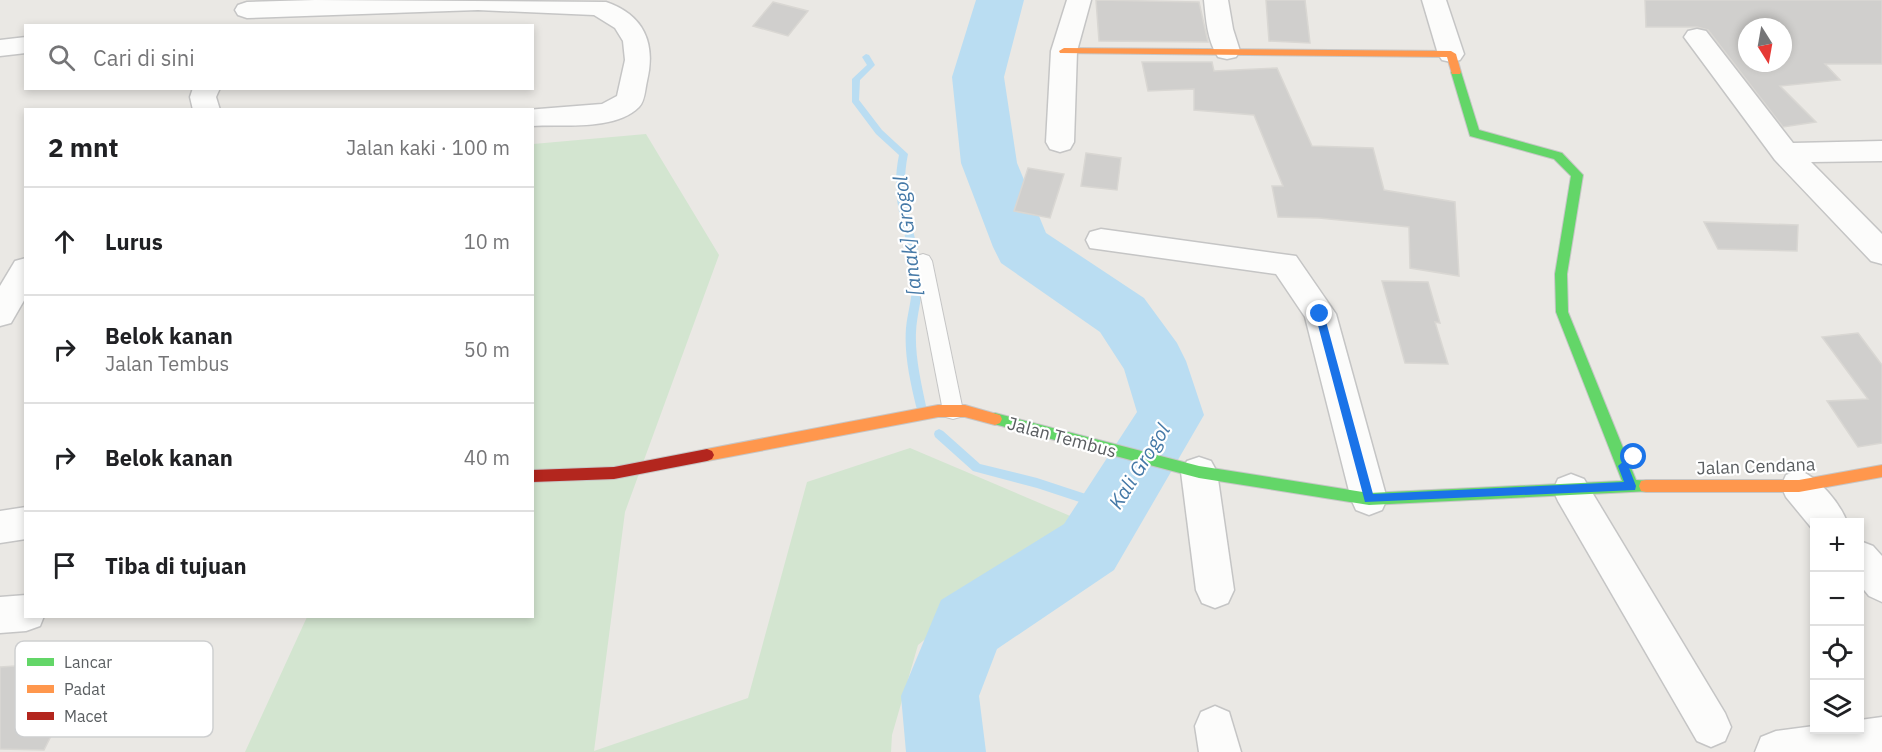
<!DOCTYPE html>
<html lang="id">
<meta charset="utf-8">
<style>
body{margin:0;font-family:"IBM Plex Sans",sans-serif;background:#f2f2f2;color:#202124}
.controls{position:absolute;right:18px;bottom:18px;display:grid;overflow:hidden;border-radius:0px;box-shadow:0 3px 9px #0003}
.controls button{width:54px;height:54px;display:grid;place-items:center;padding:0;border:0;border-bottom:2px solid #e0e0e0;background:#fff;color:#202124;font:30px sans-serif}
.compass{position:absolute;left:1738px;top:18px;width:54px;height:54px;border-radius:50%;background:#fff;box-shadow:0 3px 9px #0003;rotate:169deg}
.stop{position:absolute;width:18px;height:18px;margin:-14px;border:4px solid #1a73e8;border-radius:50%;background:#fff}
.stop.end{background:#1a73e8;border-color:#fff;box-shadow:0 2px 6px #0008}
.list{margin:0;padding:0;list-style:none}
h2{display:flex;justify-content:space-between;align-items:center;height:78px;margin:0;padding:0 24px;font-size:26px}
h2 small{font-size:20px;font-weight:400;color:#757577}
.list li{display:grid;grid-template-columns:39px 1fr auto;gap:18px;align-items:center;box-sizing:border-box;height:108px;padding:0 24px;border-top:2px solid #e0e0e0}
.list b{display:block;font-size:22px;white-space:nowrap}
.list p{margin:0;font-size:20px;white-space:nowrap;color:#757577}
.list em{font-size:20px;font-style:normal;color:#757577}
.icon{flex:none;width:33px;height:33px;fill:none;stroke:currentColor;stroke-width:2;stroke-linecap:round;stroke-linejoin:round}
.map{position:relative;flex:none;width:1882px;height:752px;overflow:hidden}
.search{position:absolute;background:#fff;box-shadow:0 3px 9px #0003;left:24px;top:24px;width:510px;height:66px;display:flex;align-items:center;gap:15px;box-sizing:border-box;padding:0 21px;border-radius:0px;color:#757577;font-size:22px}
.panel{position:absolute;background:#fff;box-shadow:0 3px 9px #0003;left:24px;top:108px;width:510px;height:510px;border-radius:0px}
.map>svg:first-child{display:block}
</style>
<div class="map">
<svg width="1882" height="752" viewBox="0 0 1882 752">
<rect width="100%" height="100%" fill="#eae8e4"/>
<!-- green -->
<polygon fill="#d3e5d0" points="646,134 719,255 625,512 594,751 748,698 807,482 910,448 1075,518 918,645 892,735 891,752 245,752 307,617 532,616 533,144"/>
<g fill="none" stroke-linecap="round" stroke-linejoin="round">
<!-- stream -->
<g fill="#baddf2" fill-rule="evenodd">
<path d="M866,54L869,55L875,65L860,80L859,100L882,130L908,154C898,203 916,227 922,273C924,294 917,312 916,332C915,357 921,382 926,406L925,409H917L916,406C910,381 904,354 906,328C908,309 914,293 912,273C907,228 889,204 899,155L876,134L852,102V79L867,65L862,57Z"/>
<polygon points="939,429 943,431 980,464 1037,478 1113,503 1117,504 1119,508 1117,512 1113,513 1037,488 973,471 935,437 934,434 935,431"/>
</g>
<!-- river -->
<polygon fill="#baddf2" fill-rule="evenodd" points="976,0 1024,0 1004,77 1017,163 1046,233 1144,298 1177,343 1186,361 1204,415 1114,570 997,649 979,696 986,752 906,752 901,696 941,600 1064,524 1137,412 1124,369 1100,332 1001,263 993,247 961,163 952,77"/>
</g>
<!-- building -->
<g fill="#d0cfcd" stroke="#d9d7d3" stroke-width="1.5" fill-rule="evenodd">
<polygon points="1096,0 1199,2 1208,42 1099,41"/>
<polygon points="1266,0 1305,0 1310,43 1269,41"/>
<path d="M1645,0H1882V64H1825L1840,80L1780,86L1816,122L1783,127L1708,30L1697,27H1646ZM1747,27H1783V63H1747Z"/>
<polygon points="773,2 808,11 788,36 753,26"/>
<polygon points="1142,62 1212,62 1214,71 1277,68 1312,146 1373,148 1384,190 1455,202 1459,276 1410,268 1409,227 1319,218 1278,217 1272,186 1283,186 1254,115 1194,110 1194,89 1148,91"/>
<polygon points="1086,153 1121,158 1117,190 1081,186"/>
<polygon points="1028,168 1064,174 1050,218 1014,211"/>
<polygon points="1704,222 1798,225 1797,251 1718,249"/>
<polygon points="1382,281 1428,282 1440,323 1435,322 1448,364 1405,363"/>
<polygon points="1858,333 1882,365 1882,443 1858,447 1827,401 1868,399 1822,337"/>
<polygon points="31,665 122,666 107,704 66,706 44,750 0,749 0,667"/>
</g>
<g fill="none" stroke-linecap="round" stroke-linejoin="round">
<defs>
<polygon id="lane" points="923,254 929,256 932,261 963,411 960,417 953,419 946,417 943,411 914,261 917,256"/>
<g id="street">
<path d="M315,0L606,2C644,15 656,43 647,81C645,89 645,101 639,107C615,131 564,124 532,126V110H526L602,104L617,96L625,60L623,41L615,28L594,15L478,10L247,18L238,15L235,10L238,5L247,2Z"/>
<polygon points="1067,0 1091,0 1077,51 1074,142 1070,149 1060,152 1050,149 1046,142 1051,51"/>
<path d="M1204,0H1228L1233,29L1240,51L1236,57L1227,59L1218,57C1207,40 1206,19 1204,0Z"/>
<polygon points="1422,0 1446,0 1464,54 1460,60 1451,62 1442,60 1438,54"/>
<polygon points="1697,29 1706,31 1793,143 1882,141 1882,161 1811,162 1882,234 1882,264 1871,261 1775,160 1684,37 1688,31"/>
<polygon points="26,37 26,53 0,56 0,40"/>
<polygon points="193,88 220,88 216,97 220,110 193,110 190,97"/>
<polygon points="1101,229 1296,256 1336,314 1387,499 1382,510 1369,515 1356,510 1351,499 1305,317 1276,274 1090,248 1086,240 1090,232"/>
<polygon points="26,258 26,297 11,323 0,326 0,286 15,261"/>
<polygon points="1199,457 1211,461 1217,472 1234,590 1228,603 1215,608 1202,603 1196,590 1181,472 1187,461"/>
<path d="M1799,470C1819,478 1840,503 1847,522H1814V531L1786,497L1781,486L1786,475Z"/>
<polygon points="1571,474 1584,479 1725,713 1731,727 1725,741 1711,747 1697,741 1558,501 1553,490 1558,479"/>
<polygon points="26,507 26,539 0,543 0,511"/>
<polygon points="1860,541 1873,546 1882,556 1882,602 1869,596 1860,585"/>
<polygon points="26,595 26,616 44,616 40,626 26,631 0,633 0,597"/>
<polygon points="1215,706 1229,712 1241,752 1199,752 1195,726 1201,712"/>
<polygon points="1882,717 1882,752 1755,752 1761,737 1776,731 1814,726 1814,730 1860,730 1860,720"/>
</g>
<polygon id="fast" points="1456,69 1461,72 1479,130 1562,153 1583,175 1567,274 1568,312 1636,480 1651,481 1653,486 1651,491 1369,505 1199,478 990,423 988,419 990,415 995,413 1199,466 1369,493 1622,481 1556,312 1555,274 1571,176 1554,159 1470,136 1451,72"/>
<g id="slow">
<polygon points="1064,48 1451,51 1456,54 1461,72 1460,74 1452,74 1447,57 1060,53 1059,51"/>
<polygon points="938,405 965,405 1000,415 1002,419 1000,423 995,425 965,417 938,417 707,461 702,459 700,455 702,451 707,449"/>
<polygon points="1882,465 1882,477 1799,492 1646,492 1641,491 1639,486 1641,481 1646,480 1799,480"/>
</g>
<polygon id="jam" points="707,449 712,451 714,455 712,459 707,461 614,479 532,482 532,470 614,467"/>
</defs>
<!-- lane casing -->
<use href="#lane" stroke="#c5c5c5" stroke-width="2"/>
<!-- street casing -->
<use href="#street" stroke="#c5c5c5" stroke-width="3"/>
<!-- fast casing -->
<use href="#fast" stroke="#c6c6c6" stroke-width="2"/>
<!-- slow casing -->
<use href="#slow" stroke="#c6c6c6" stroke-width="2"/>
<!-- jam casing -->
<use href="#jam" stroke="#c6c6c6" stroke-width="2"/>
<!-- lane -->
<use href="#lane" fill="#fcfcfb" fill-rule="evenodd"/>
<!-- street -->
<use href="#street" fill="#fcfcfb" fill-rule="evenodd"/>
<!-- fast -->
<use href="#fast" fill="#63d668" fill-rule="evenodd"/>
<!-- slow -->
<use href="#slow" fill="#ff974d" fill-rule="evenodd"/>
<!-- jam -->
<use href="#jam" fill="#b3261e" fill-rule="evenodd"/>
</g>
<!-- route -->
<polygon fill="#1a73e8" points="1320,310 1324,314 1373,494 1624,482 1618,466 1634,452 1640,457 1629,468 1636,486 1635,490 1365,502 1315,314"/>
<g text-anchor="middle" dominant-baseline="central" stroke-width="4.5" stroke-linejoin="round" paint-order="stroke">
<!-- street labels -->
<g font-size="18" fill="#5a5e61" stroke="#fff">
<text transform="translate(1062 437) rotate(15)">Jalan Tembus</text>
<text transform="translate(1756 466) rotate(-2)">Jalan Cendana</text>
</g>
<!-- water labels -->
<g font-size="20" font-style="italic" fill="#4579a7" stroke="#fff">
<text transform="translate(907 236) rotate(-97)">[anak] Grogol</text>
<text transform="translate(1139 466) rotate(-58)">Kali Grogol</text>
</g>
</g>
<!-- legend -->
<rect x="15" y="641" width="198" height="96" rx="9" fill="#fff" stroke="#cecfd0" stroke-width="1.5"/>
<rect x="27" y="658" width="27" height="8" fill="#63d668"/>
<rect x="27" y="685" width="27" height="8" fill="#ff974d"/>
<rect x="27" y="712" width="27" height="8" fill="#b3261e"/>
<g font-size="16" fill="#5a5e61">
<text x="64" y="668">Lancar</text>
<text x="64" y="695">Padat</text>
<text x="64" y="722">Macet</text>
</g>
</svg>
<div class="controls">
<button>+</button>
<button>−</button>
<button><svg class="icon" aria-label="locate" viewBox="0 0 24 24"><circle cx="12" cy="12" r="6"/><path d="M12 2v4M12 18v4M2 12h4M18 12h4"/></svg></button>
<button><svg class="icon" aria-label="layers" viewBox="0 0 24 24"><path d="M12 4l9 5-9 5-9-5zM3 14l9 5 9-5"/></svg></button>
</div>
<svg class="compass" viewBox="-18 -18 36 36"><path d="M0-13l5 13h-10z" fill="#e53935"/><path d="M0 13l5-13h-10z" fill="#757577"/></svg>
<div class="stop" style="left:1634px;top:457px"></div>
<div class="stop end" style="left:1320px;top:314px"></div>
<div class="search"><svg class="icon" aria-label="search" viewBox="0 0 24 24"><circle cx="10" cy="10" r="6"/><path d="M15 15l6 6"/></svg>Cari di sini</div>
<section class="panel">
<h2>2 mnt<small>Jalan kaki · 100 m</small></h2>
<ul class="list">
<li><svg class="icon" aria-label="ahead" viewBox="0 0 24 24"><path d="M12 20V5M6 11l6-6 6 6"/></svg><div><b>Lurus</b></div><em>10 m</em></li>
<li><svg class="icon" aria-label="right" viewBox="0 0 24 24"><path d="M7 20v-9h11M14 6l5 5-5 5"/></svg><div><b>Belok kanan</b><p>Jalan Tembus</p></div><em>50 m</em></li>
<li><svg class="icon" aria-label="right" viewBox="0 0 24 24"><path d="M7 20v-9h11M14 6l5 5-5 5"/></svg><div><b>Belok kanan</b></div><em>40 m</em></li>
<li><svg class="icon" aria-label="arrive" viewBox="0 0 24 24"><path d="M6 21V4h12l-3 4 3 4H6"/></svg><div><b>Tiba di tujuan</b></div></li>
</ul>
</section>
</div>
